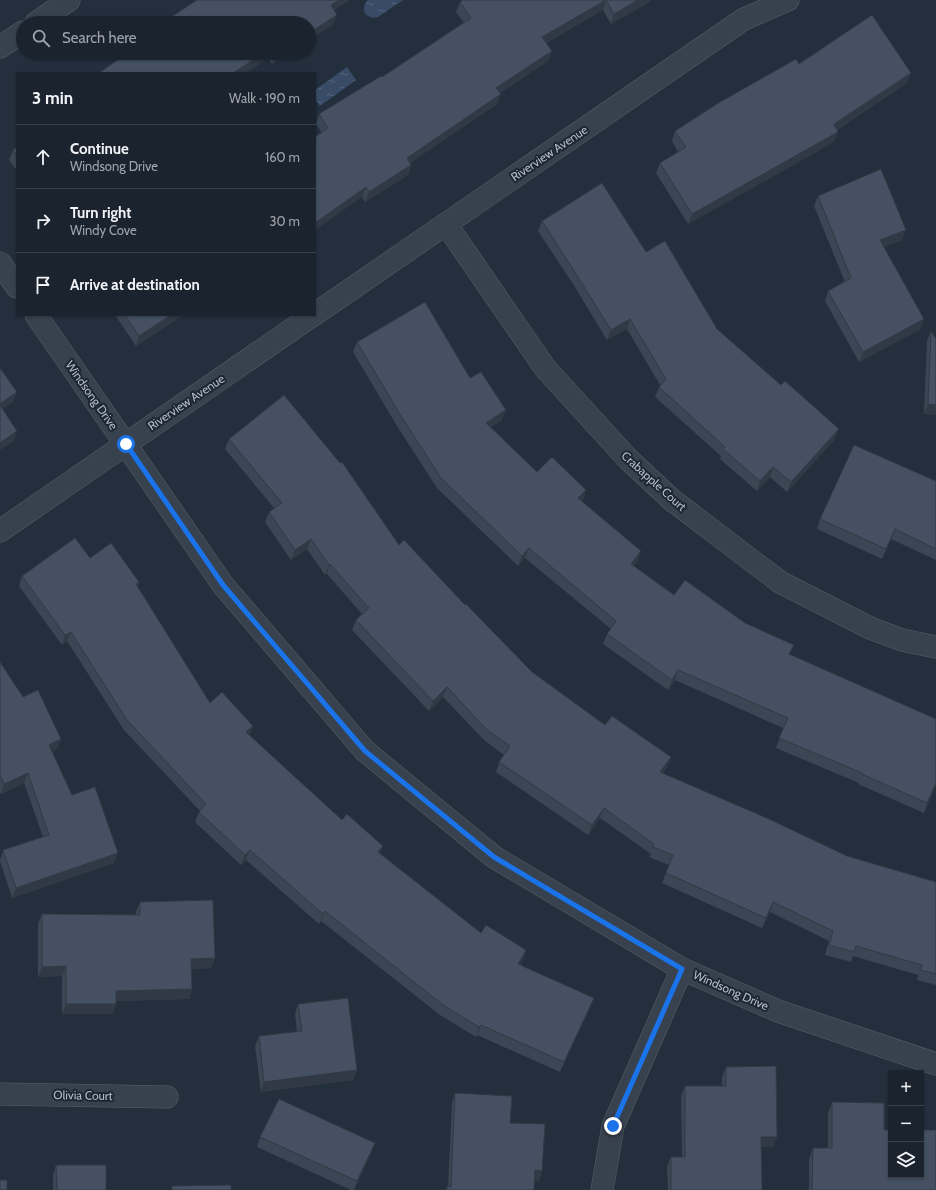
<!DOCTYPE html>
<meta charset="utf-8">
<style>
body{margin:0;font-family:Cabin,sans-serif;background:#242b36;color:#f1f3f6}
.controls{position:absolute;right:12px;bottom:12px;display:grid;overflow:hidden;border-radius:0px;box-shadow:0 1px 3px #0004}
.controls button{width:36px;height:36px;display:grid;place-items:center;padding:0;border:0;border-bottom:1px solid #39404a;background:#1b232e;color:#f1f3f6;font:20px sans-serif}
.stop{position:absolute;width:12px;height:12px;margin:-9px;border:3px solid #1a73e8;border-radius:50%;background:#fff}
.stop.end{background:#1a73e8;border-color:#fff;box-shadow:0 1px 4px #0008}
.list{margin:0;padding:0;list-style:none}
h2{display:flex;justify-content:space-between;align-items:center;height:52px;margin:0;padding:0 16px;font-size:17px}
h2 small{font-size:13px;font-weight:400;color:#a0a4aa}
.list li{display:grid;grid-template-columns:26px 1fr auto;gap:12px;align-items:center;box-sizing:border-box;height:64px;padding:0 16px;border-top:1px solid #39404a}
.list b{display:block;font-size:15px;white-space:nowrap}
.list p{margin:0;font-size:13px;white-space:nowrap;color:#a0a4aa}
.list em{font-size:13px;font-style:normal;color:#a0a4aa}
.icon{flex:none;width:22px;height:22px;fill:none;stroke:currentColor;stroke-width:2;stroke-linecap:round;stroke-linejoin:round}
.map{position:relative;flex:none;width:936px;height:1190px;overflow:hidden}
.search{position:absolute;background:#1b232e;box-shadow:0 1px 3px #0004;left:16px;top:16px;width:300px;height:44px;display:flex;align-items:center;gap:10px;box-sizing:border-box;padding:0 14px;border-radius:22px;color:#a0a4aa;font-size:15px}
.panel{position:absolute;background:#1b232e;box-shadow:0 1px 3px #0004;left:16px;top:72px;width:300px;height:244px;border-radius:0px}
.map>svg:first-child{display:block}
</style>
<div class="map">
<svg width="936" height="1190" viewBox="0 0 936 1190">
<defs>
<pattern id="water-ripples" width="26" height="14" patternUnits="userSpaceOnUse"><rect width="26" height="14" fill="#394c67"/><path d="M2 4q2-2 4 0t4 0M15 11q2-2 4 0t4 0" fill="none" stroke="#53647b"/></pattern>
</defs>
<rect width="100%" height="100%" fill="#242f3e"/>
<!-- water -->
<g fill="url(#water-ripples)">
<path d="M368,0H403L378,17C366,20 359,9 368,0Z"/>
<polygon points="347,67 356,80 320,106 315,99 315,90"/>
</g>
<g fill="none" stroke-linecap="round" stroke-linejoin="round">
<defs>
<g id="street">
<polyline points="36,23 69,0"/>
<polyline points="0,47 23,32"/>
<polyline points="446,224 545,368 628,459 672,500 780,582 870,628 902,640 936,647"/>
<polyline points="0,263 17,287"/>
<polyline points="315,314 744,19 788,0"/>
<polyline points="36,315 223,585 365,751 494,857 682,969 778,1011 936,1064"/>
<polyline points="0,531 313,315"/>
<polyline points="0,1094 167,1097"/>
<polyline points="602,1190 613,1126 682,969"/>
</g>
</defs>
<!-- street casing -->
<use href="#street" stroke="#565f6c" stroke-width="23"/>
<!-- street -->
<use href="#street" stroke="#38414e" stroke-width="22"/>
</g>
<!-- wall -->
<g fill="#3b4654">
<polygon points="463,0 651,0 651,1 611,24 603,10 546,43 552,51 548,61 500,93 501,94 497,104 410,163 411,165 408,175 365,202 316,124 319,114 382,77 464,23 456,12 460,2"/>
<polygon points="127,53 289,53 272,64 268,58 245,73 99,73"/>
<polygon points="799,64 907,83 837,130 838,132 834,142 688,224 656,173 660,163 678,152 672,141 675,131"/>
<polygon points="17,147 17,171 9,160 13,150"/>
<polygon points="818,196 902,240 884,247 921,329 859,362 825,301 828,291 845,282 814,206"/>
<polygon points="542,221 646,252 717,329 835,439 787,492 770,477 757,491 720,459 721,456 655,397 659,387 660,385 627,329 607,340 573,284 538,231"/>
<polygon points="115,315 183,315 136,346"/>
<polygon points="931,331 936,339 936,415 924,414 927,341"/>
<polygon points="357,342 470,378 502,420 491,427 537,472 586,490 583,500 581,501 638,561 633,566 674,595 745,623 790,655 936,719 936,785 924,813 858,784 859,783 776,748 783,728 675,680 668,690 603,644 607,634 611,629 525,558 518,566 437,488 397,426 353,352"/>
<polygon points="229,439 399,545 465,605 532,672 605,725 671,757 667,767 663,773 847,856 936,882 936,985 917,980 918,975 853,956 851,962 825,955 829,941 770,912 762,928 662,883 669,865 649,857 651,854 600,818 588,835 496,772 499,762 504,755 484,740 443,697 429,711 352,630 356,620 362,614 327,574 325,575 307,549 291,560 265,522 269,512 274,508 225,449"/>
<polygon points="936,481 936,560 891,539 882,559 817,529 820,519"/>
<polygon points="90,558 139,582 137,587 210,703 249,736 342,820 380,854 481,933 526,950 523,960 520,964 590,1008 560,1072 477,1035 476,1037 440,1015 321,921 319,924 246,860 241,865 195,822 199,812 200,811 124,730 67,641 62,645 19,586 22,576"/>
<polygon points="0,662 23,697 61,739 57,749 52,751 72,795 114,863 12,898 0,861 3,850 43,837 24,783 1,794 0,793"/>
<polygon points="140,902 215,958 211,968 192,969 192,989 189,999 116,1001 113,1014 62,1014 62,976 38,977 38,924 42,914 136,915 136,912"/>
<polygon points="298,1004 357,1070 353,1080 261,1092 255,1046 259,1036 297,1032 295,1014"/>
<polygon points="726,1067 773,1147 761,1147 762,1190 668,1190 667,1167 671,1157 682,1157 681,1096 685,1086 722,1086 722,1077"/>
<polygon points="455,1093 510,1123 542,1171 539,1181 534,1180 534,1190 446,1190 447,1186 448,1187 452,1103"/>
<polygon points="832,1102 884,1130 936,1190 809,1190 809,1159 813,1148 828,1148 828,1113"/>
<polygon points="260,1137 375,1143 371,1153 354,1190 351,1190 257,1147"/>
<polygon points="56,1165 106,1190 53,1190 53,1175"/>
</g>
<!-- shaded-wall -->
<g fill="#303945">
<polygon points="339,0 350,0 327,15 331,5"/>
<polygon points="606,0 603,10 538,47 542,37"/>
<polygon points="638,0 651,0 651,1 611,24 614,14"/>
<polygon points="337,15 333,25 309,40 309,33"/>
<polygon points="552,51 548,61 493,98 496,88"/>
<polygon points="264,53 270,53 268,58 245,73 233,73"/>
<polygon points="277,53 289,53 272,64 276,54"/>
<polygon points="911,73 907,83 830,134 834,124"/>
<polygon points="501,94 497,104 403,168 407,158"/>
<polygon points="838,132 834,142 688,224 692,214"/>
<polygon points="411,165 408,175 365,202 369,192"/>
<polygon points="366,187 362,197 315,230 315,223"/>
<polygon points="906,230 902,240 876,250 880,240"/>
<polygon points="171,315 183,315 136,346 139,336"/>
<polygon points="630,319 627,329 607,340 611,330"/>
<polygon points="924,319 921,329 859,362 863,352"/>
<polygon points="17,392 13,402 0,411 0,404"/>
<polygon points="928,404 936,405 936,415 924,414"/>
<polygon points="506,410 502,420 482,433 486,423"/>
<polygon points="839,429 835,439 787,492 791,482"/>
<polygon points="17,431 14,441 0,450 0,443"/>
<polygon points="773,467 770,477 757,491 760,481"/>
<polygon points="586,490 583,500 574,508 578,498"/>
<polygon points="895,529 891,539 882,559 886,549"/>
<polygon points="311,539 307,549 291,560 295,550"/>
<polygon points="529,548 525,558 518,566 522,556"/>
<polygon points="641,551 638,561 627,574 631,564"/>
<polygon points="330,564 327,574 325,575 329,565"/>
<polygon points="71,632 67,641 62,645 65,635"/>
<polygon points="678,670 675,680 668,690 672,680"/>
<polygon points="447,687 443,697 429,711 433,701"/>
<polygon points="253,726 250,735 242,742 246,732"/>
<polygon points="61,739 57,749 45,755 49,745"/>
<polygon points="671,757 667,767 657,782 660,772"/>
<polygon points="28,773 24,783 1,794 4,784"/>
<polygon points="936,783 936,785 924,813 927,803"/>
<polygon points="604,808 600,818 588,835 592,825"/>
<polygon points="383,846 379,856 378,852"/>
<polygon points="250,850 246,860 241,865 245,855"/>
<polygon points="118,853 114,863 12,898 16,888"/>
<polygon points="773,902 770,912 762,928 766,918"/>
<polygon points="325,911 321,921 319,924 323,914"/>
<polygon points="526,950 523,960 514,974 518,964"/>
<polygon points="215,958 211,968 188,969 191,959"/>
<polygon points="66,966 62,976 38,977 42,967"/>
<polygon points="192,989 189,999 113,1001 116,991"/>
<polygon points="594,998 590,1008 560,1072 564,1062"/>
<polygon points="66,1004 116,1004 113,1014 62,1014"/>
<polygon points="481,1025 477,1035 476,1037 479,1027"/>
<polygon points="357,1070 353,1080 261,1092 264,1082"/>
<polygon points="761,1137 777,1137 773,1147 757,1147"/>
<polygon points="375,1143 371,1153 354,1190 357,1181"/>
<polygon points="535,1170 542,1171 539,1181 531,1180"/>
</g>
<!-- building -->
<g fill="#455162" stroke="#303945">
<polygon points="197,0 339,0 331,5 337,15 309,33 309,23 162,23"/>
<polygon points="463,0 638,0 614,14 606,0 542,37 552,51 496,88 501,94 407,158 411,165 369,192 366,187 315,223 315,137 328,128 319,114 381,76 382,77 471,18 460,2"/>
<polygon points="872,15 911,73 834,124 838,132 692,214 660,163 686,147 675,131 720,102 796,59 799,64"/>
<polygon points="128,53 264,53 233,73 99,73"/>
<polygon points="17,147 17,156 13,150"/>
<polygon points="881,169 906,230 880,240 924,319 863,352 828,291 851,278 818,196"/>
<polygon points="602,183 646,252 665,241 717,329 781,385 785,381 839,429 791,482 773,467 760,481 723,449 725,447 659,387 666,379 630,319 611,330 576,274 542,221"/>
<polygon points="425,302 470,378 481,372 506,410 486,423 537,472 552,457 586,490 578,498 641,551 631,564 674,595 685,580 745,623 794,645 789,654 936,719 936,783 927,803 862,774 862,773 779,738 788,718 678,670 672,680 607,634 616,621 529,548 522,556 441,478 401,416 357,342"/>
<polygon points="125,315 171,315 139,336"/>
<polygon points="931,331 936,339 936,405 928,404"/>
<polygon points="0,368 17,392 0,404"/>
<polygon points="284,395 340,463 342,462 399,545 404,540 465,605 466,604 532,672 605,725 612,716 671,757 660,772 769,819 847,856 936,882 936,974 920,970 922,965 856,946 854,952 829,945 833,931 773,902 766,918 666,873 673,855 653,847 654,844 604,808 592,825 499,762 510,746 487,730 447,687 433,701 356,620 369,608 330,564 329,565 311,539 295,550 269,512 282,503 229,439"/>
<polygon points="0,405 17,431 0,443"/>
<polygon points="854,445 936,481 936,549 895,529 886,549 820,519"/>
<polygon points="75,538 90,558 111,543 139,582 136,584 210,703 222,692 253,726 246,732 342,820 347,814 383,846 378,852 481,933 486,925 526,950 518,964 594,998 564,1062 481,1025 479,1027 443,1005 325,911 323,914 250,850 245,855 199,812 206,804 127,720 71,632 65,635 22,576"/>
<polygon points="0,662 23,697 38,690 61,739 49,745 72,795 95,787 118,853 16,888 3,850 49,835 28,773 4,784 0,775"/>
<polygon points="213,900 215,958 191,959 192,989 116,991 116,1004 66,1004 66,966 42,967 42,914 140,915 140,902"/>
<polygon points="348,998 357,1070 264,1082 259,1036 302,1031 298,1004"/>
<polygon points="776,1066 777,1137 761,1137 762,1190 671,1190 671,1157 685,1157 685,1086 726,1086 726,1067"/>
<polygon points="455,1093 512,1096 510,1123 545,1124 542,1171 535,1170 534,1190 447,1190 447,1186 451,1187"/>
<polygon points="279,1099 375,1143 357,1181 260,1137"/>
<polygon points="832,1102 884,1103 884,1130 891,1130 891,1175 921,1175 921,1130 936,1130 936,1190 812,1190 813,1148 832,1148"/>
<polygon points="56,1165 106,1165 106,1190 57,1190"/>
<rect x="0" y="1180" width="7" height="10"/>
<polygon points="231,1185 231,1190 172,1190 172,1186"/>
</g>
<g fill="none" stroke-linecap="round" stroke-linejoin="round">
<!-- route -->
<polyline stroke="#1a73e8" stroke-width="5" points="126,444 223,585 365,751 494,857 682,969 613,1126"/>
</g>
<g text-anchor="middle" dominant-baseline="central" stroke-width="4" stroke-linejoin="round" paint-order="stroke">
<!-- street labels -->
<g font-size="12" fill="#b4bcc9" stroke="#1d2633">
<text transform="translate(549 153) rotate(-34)">Riverview Avenue</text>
<text transform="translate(92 395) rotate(55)">Windsong Drive</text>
<text transform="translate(186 402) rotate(-34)">Riverview Avenue</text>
<text transform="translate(654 481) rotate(42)">Crabapple Court</text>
<text transform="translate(731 990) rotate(24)">Windsong Drive</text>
<text transform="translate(83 1095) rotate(1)">Olivia Court</text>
</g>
</g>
</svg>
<div class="controls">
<button>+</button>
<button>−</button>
<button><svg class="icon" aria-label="layers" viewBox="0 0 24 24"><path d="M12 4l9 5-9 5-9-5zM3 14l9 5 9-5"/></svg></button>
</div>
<div class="stop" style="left:126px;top:444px"></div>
<div class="stop end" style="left:613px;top:1126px"></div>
<div class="search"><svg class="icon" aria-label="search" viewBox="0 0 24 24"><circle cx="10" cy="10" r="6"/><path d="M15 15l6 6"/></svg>Search here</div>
<section class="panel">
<h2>3 min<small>Walk · 190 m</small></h2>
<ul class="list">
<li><svg class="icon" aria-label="ahead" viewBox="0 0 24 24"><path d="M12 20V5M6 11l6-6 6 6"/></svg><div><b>Continue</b><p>Windsong Drive</p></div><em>160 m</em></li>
<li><svg class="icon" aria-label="right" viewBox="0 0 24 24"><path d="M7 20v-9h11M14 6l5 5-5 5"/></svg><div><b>Turn right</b><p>Windy Cove</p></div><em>30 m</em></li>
<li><svg class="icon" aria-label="arrive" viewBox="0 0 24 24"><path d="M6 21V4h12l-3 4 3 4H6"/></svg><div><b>Arrive at destination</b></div></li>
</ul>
</section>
</div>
